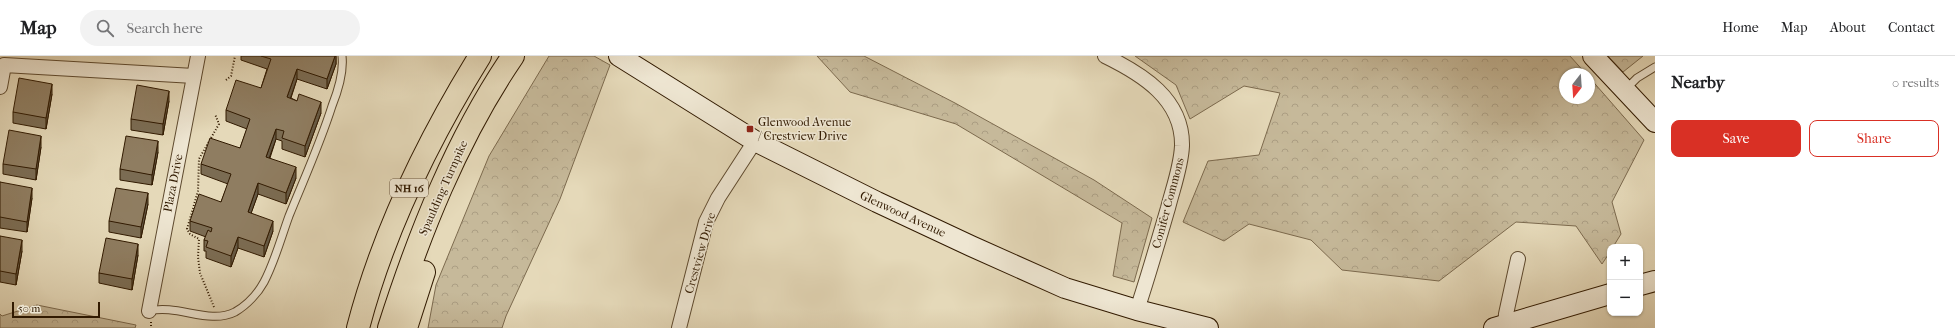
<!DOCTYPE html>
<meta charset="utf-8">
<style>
body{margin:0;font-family:"IM FELL French Canon",serif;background:#f2f2f2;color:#202124}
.controls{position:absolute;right:12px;bottom:12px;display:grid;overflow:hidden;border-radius:8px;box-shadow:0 1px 3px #0004}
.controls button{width:36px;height:36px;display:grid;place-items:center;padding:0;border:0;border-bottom:1px solid #e0e0e0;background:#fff;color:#202124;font:20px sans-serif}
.compass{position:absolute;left:1559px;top:12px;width:36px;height:36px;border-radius:50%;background:#fff;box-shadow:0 1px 3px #0004;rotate:197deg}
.scale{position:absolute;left:12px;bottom:10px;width:88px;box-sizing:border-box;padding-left:4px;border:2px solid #311a01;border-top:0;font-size:11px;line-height:14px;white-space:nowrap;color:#311a01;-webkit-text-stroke:3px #eee6d2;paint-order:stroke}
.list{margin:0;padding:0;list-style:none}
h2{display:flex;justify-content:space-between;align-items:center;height:52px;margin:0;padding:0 16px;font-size:17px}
h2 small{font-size:13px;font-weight:400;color:#757577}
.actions{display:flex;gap:8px;padding:12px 16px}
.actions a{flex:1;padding:9px 0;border:1px solid #d93025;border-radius:8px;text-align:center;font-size:14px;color:#d93025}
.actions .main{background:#d93025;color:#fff}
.icon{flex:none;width:22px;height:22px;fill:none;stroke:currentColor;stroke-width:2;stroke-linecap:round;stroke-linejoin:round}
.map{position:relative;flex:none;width:1655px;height:272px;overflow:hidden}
header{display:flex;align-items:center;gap:24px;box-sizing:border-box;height:56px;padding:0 20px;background:#fff;border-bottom:1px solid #e0e0e0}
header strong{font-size:19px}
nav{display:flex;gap:22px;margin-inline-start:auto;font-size:14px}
.search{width:280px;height:36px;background:#f2f2f2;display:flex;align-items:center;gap:10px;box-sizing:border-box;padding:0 14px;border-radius:22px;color:#757577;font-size:15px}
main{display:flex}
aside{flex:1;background:#fff}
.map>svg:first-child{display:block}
</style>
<header>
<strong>Map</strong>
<div class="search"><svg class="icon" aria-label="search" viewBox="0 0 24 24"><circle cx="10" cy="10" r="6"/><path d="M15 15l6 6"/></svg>Search here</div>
<nav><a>Home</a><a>Map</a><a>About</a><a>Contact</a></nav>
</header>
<main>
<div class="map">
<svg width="1655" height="272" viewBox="0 0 1655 272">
<defs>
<pattern id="forest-crowns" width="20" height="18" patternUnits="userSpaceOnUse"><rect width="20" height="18" fill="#c6b99a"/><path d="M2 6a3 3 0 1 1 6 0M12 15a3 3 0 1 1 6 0" fill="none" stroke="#ab9e83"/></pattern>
</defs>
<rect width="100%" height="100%" fill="#e5d9b9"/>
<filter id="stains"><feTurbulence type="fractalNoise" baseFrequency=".005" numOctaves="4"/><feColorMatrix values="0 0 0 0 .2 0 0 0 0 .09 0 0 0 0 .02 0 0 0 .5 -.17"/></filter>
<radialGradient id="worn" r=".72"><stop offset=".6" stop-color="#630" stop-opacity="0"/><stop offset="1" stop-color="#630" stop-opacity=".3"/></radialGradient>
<!-- forest -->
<g fill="url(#forest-crowns)" stroke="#7c6a4e">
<polygon points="549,0 594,0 610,9 560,143 506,260 502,272 428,272 436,229 489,100"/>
<polygon points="817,0 864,0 955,47 1094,124 1152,162 1134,226 1113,220 1122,167 956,68 850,36"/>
<polygon points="1135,0 1570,0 1586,18 1565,18 1565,42 1589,42 1589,21 1644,84 1612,146 1621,178 1613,191 1610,191 1610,196 1602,208 1576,170 1516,166 1439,225 1342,214 1311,184 1249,168 1224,185 1183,166 1208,105 1259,99 1280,37 1244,30 1190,63 1176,29"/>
<polygon points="1608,0 1643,0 1623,16"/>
<polygon points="37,249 136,269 135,272 0,272 0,258 2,260"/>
</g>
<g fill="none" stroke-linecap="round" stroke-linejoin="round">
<defs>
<g id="lane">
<polyline points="1625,34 1637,22 1655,11"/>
<path d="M149,255C178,248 209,269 235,256C247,249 258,237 264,226C275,205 281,182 289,160C304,123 320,88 332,50C338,35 344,17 342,0"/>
</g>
<g id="street">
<path d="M1105,0C1142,18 1183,43 1182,90C1181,111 1173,132 1168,152C1158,186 1148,221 1137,254"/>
<polyline points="0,31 4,9 194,20"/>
<polyline points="149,255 198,0"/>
<polyline points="1505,268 1506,258 1518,203"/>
<polyline points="679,272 706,166 718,142 755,85"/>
</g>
<g id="secondary">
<polyline points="619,0 755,85 877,146 971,190 1065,232 1137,254 1208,272"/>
<polyline points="1593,0 1655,66"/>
<polyline points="1640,229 1655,225"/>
<polyline points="1494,272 1610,238"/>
</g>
<g id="highway">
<path d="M358,272C383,176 428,84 480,0"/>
<path d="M389,272C419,178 457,82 513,0"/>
<polyline points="406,272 424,216"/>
</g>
</defs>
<!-- lane casing -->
<use href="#lane" stroke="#5e4a2f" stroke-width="9"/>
<!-- street casing -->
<use href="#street" stroke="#5e4a2f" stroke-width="16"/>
<!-- secondary casing -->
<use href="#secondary" stroke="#311a01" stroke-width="22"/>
<!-- highway casing -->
<use href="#highway" stroke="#311a01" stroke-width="24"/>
<!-- path -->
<g stroke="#311a01" stroke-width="2" stroke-dasharray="1 2" stroke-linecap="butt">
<polyline points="226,24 231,20 235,0"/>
<polyline points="214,251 200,217 198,201 199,183 190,178 187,173 198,135 199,103 219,68 215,58"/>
<polyline points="151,266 151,272"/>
</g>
<!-- lane -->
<use href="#lane" stroke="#eee6d2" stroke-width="7"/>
<!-- street -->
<use href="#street" stroke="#eee6d2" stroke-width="14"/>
<!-- secondary -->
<use href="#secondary" stroke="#eee6d2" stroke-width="20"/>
<!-- highway -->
<use href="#highway" stroke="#e5d9b9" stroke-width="22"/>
</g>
<!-- wall -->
<g fill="#7b6c53" stroke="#311a01">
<polygon points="241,0 336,0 336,8 327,33 297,23 291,42 321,57 305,101 282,93 282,85 276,83 270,102 296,122 286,148 258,138 251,157 273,175 264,201 238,192 231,211 206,202 206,195 204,195 204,184 206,181 190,175 190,165 221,146 228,128 201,118 201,108 240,92 247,73 226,65 226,54 261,32 267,13 241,4"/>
<polygon points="52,38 46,73 13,67 13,56"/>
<polygon points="169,45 163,79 131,74 131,63"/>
<polygon points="41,91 36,124 3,118 3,108"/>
<polygon points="158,96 152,129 120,124 120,113"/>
<polygon points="0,126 32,142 27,176 0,172"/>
<polygon points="148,148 141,182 109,176 109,165"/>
<polygon points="0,180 22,195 16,229 0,226"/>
<polygon points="138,199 132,234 99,227 99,217"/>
</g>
<!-- shaded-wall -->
<g fill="#645844" stroke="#311a01">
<polygon points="335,0 336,0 336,8 327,33 327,23"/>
<polygon points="297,13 297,23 287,52 287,41"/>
<polygon points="52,28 52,38 46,73 46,62"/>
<polygon points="169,35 169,45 163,79 163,68"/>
<polygon points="321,46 321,57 305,101 305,90"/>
<polygon points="276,73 276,83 266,111 266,101"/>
<polygon points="41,80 41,91 36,124 36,113"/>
<polygon points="158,85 158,96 152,129 152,119"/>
<polygon points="296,111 296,122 286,148 286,137"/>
<polygon points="258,127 258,138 248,166 248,156"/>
<polygon points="32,132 32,142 27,176 27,166"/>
<polygon points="148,137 148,148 141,182 141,171"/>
<polygon points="273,165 273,175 264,201 264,190"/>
<polygon points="238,181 238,192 231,211 231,200"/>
<polygon points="22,184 22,195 16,229 16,218"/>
<polygon points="138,188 138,199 132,234 132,223"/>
</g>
<!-- building -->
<g fill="#8f7d61" stroke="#311a01">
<polygon points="261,0 335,0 327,23 297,13 287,41 297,45 299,38 321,46 305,90 282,82 284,75 276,73 266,101 296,111 286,137 258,127 248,156 273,165 264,190 238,181 231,200 206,191 208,185 204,184 208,174 211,176 212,172 190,165 199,138 221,146 231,118 201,108 210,82 240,92 250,63 226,54 236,24 261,32 271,3"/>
<polygon points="19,22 52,28 46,62 13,56"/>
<polygon points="137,29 169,35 163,68 131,63"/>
<polygon points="9,74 41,80 36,113 3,108"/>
<polygon points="126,80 158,85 152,119 120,113"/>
<polygon points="0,126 32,132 27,166 0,161"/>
<polygon points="116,132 148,137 141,171 109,165"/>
<polygon points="0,180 22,184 16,218 0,215"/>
<polygon points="106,182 138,188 132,223 99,217"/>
</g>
<!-- markers -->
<rect fill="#8f2418" stroke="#eee6d2" stroke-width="1.5" x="746" y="69" width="8" height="8" rx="2"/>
<g text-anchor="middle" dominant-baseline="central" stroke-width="3" stroke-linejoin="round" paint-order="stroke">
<!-- shield labels -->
<rect fill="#eee6d2" stroke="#6a5740" stroke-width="1" x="390" y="123" width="38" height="18" rx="3"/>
<g font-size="11" font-weight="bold" fill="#311a01">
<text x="409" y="132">NH 16</text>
</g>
<!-- poi labels -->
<g font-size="12" fill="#311a01" stroke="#eee6d2" text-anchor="start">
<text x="758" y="66">Glenwood Avenue<tspan x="758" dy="14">/ Crestview Drive</tspan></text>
</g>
<!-- street labels -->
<g font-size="12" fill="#311a01" stroke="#eee6d2">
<text transform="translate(173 127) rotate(-79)">Plaza Drive</text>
<text transform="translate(443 132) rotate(-66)">Spaulding Turnpike</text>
<text transform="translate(1168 147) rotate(-75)">Conifer Commons</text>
<text transform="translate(903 158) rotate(25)">Glenwood Avenue</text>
<text transform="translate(700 197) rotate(-74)">Crestview Drive</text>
</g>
</g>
<rect width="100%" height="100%" filter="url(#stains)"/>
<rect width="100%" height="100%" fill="url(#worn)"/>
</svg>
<div class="controls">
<button>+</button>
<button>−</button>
</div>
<svg class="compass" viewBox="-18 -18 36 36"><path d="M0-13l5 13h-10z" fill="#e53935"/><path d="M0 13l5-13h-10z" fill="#757577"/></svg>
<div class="scale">50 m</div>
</div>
<aside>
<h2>Nearby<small>0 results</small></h2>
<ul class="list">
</ul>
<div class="actions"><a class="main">Save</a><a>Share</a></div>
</aside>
</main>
